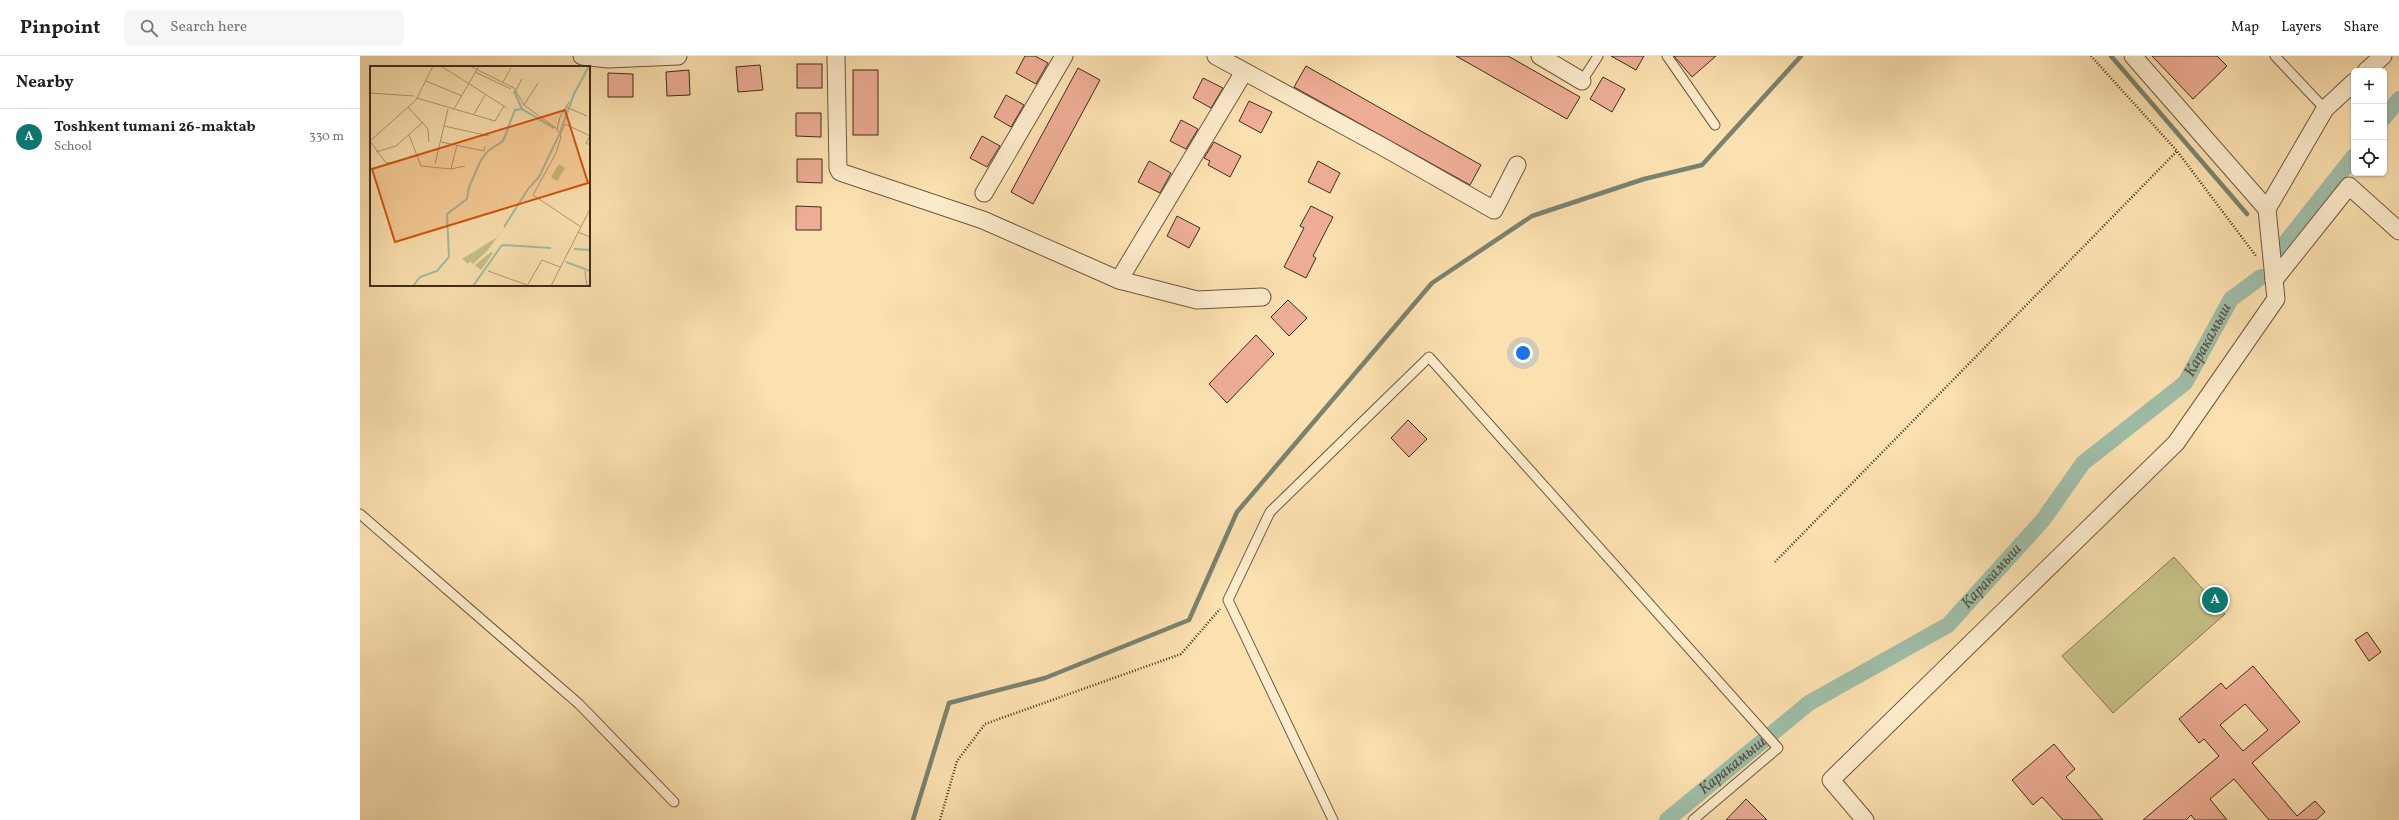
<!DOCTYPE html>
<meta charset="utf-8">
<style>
body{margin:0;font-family:Vollkorn,serif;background:#f6f6f6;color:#202124}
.controls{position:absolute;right:12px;top:12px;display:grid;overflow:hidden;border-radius:6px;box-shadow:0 1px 3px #0004}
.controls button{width:36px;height:36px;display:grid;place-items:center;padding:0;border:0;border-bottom:1px solid #e0e0e0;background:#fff;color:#202124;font:20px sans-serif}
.you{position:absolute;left:1163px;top:297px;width:14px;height:14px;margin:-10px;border:3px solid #fff;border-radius:50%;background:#1a73e8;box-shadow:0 0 0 6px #1a73e833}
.badge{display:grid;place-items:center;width:26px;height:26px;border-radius:50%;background:#0f766e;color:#fff;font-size:13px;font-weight:700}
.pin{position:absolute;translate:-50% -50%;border:2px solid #fff;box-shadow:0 1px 4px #0006}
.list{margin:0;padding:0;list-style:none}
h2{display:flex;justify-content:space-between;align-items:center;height:52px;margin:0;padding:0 16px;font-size:17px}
h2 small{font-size:13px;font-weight:400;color:#757577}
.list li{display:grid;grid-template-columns:26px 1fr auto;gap:12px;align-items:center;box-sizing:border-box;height:56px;padding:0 16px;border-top:1px solid #e0e0e0}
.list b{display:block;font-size:15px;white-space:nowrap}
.list p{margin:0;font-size:13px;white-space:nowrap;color:#757577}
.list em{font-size:13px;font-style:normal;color:#757577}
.icon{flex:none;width:22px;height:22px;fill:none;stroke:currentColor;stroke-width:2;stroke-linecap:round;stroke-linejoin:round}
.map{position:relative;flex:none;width:2039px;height:764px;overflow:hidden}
header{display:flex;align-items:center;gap:24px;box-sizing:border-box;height:56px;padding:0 20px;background:#fff;border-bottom:1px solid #e0e0e0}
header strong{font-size:19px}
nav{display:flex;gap:22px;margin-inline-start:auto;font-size:14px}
.search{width:280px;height:36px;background:#f6f6f6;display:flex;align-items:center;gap:10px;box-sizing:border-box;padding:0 14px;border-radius:6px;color:#757577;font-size:15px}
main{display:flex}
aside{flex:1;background:#fff}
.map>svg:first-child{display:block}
</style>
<header>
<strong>Pinpoint</strong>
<div class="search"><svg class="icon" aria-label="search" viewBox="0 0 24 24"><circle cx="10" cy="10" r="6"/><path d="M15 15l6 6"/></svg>Search here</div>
<nav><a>Map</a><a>Layers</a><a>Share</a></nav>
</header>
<main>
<aside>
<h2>Nearby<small></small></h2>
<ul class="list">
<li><span class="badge">A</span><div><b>Toshkent tumani 26-maktab</b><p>School</p></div><em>330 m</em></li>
</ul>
</aside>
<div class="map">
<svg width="2039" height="764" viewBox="0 0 2039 764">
<rect width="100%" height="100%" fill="#fce1b0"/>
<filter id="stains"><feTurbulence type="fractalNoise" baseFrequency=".005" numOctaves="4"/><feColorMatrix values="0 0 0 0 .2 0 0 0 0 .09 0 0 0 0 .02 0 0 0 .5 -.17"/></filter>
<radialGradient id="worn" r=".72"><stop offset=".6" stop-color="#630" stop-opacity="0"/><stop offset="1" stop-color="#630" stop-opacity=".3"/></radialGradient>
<!-- green -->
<polygon fill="#c7c186" stroke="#847652" points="1814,501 1865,558 1753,657 1702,600"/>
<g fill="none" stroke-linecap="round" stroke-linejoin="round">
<!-- stream -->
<g stroke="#798371" stroke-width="4.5">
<polyline points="1751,0 1887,158"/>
<polyline points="553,764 589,647 685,622 829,564 877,456 1072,227 1172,160 1284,123 1342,109 1441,0"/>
</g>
<!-- canal -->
<g stroke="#9fbea9" stroke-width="16">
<polyline points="2024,62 2039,43"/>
<polyline points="1922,191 1994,100"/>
<path id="s1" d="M1307,764L1449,647L1588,569L1683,464L1723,407L1825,327L1871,243L1901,221"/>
</g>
</g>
<!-- building -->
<g fill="#eeae96" stroke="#412b1e" fill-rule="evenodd">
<polygon points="665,0 675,0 688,7 676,28 656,17"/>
<polygon points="1096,0 1148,0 1220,41 1207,63"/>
<polygon points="1251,0 1284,0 1276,14"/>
<polygon points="1314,0 1356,0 1332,21"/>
<polygon points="1792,0 1857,0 1867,10 1833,43"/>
<rect x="437" y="8" width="25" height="24"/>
<polygon points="400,9 403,34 378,36 376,11"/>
<polygon points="946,10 1121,109 1110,129 934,31"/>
<polygon points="718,12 740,24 673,148 651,136"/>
<polygon points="329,14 330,39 307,40 306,16"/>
<rect x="493" y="14" width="25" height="65"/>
<polygon points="248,17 273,18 273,41 248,41"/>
<polygon points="1243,21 1265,33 1252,56 1230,43"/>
<polygon points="843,22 863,32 851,52 833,42"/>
<polygon points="646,39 664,49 651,71 634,61"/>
<polygon points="889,45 912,56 901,77 879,65"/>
<polygon points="436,57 461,57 461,81 436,80"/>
<polygon points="821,64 838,73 826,93 810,85"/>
<polygon points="622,80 640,90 627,111 610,102"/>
<polygon points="854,86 881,100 870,121 848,109 850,105 844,102"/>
<polygon points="437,103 462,103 462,127 437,126"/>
<polygon points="789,105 811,117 800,137 778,126"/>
<polygon points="958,105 980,117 970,137 948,126"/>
<polygon points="436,150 461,151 461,174 436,174"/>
<polygon points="951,150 973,161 953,200 956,202 946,222 924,211 944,172 940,170"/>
<polygon points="817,160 840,172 829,192 807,180"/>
<polygon points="928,244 947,262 929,280 911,261"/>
<polygon points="896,279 914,298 867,347 849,328"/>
<polygon points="1048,364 1067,383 1049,401 1031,382"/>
<polygon points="2007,576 2021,596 2009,605 1995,584"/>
<path d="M1893,610L1940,666L1892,707L1937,760L1955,745L1965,756L1956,764H1909L1874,723L1850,743L1867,764H1835L1831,759L1826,764H1783L1859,700L1844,683L1839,687L1819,663L1861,627L1866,633ZM1885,648L1908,674L1883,695L1860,669Z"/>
<polygon points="1694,688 1715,713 1706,721 1743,764 1703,764 1682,741 1673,749 1652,724"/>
<polygon points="1386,743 1407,764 1366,764"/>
</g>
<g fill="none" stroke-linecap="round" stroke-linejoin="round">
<defs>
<g id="service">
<polyline points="1307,0 1355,69"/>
<polyline points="1915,0 1965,53"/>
<polyline points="1222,25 1238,0"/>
<polyline points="0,458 219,648 314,746"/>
<polyline points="973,764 868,544 910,456 1069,301 1418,692 1333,764"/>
</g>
<g id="minor">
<polyline points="222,0 248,3 318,0"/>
<polyline points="476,0 478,112 480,116 623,164 759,224 837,244 902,241"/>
<polyline points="856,0 1025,92 1134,154 1157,109"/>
<polyline points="1180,0 1222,25"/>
<polyline points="1773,0 1907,153"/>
<polyline points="2006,15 2023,0"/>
<polyline points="624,137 704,0"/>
<polyline points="759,224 884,16"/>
<polyline points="1914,224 1989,130 2039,175"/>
<polyline points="1505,764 1471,724 1816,387 1916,243 1907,153 1965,53 1994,26"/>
</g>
</defs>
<!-- service casing -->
<use href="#service" stroke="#705842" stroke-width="11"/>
<!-- minor casing -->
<use href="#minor" stroke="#705842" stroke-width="19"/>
<!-- path -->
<g stroke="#412b1e" stroke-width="2.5" stroke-dasharray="1 2" stroke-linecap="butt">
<polyline points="1731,0 1817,95 1896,200"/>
<polyline points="1415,506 1817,95"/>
<polyline points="580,764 597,705 625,668 821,598 860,553"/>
</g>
<!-- service -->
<use href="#service" stroke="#fdeccc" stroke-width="9"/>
<!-- minor -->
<use href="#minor" stroke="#fdeccc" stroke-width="17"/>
</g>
<g text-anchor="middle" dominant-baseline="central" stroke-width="3" stroke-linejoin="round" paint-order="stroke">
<!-- water labels -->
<g font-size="16" font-style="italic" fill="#585041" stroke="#fdeccc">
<text stroke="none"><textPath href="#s1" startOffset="733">Каракамыш</textPath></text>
<text stroke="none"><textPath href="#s1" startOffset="409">Каракамыш</textPath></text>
<text stroke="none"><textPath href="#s1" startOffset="85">Каракамыш</textPath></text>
</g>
</g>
<!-- overview -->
<g transform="translate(10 10)">
<rect width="220" height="220" fill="#fce1b0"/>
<path d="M189,98L195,102L187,115L181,111ZM132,165L117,185L103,198L100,195L98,198L92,193L126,172ZM121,186L123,187L111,204L105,199Z" fill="#c7c186"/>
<path fill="none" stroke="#9fbea9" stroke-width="2" d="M144,25L152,43L184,62M190,66L204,28L219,0M134,161L158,123L169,111L189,69M132,179L181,182M204,183L220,184M196,196L220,205M43,220L50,211L67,205L79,191L77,148L97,133L99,121L111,94L118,85L133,75L145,44L152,43M103,220L132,179"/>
<path fill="none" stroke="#b19876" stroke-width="1" d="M71,0L137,42M100,0L144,22L154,39L187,63M105,6L141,23M56,15L92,30M133,16L141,2M146,24L152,13M0,27L44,30M47,32L125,55L134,40M199,36L190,51L187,63L191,71L186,87L163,129L211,161M154,39L168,17M38,41L58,63L59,76M196,41L217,50M84,43L109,0M104,48L115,29M74,60L119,70M39,69L51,100L81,103L95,100M190,69L195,58L220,70M220,70L216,77L220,79M0,75L46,34L63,0M0,75L16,97L26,96L47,89M71,76L114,85L115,80M6,86L26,80L53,56M65,98L78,43M81,103L87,79M208,166L220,171M118,205L157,219M215,205L217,220M157,220L172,194L190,201M181,220L220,143"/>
<path fill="#d7540e" fill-opacity="0.15" stroke="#d7540e" stroke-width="2" d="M195,44L218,117L25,176L2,103Z"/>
<rect width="220" height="220" fill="none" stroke="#412b1e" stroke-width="2"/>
</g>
<rect width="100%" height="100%" filter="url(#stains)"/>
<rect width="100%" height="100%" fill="url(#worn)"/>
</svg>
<div class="controls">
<button>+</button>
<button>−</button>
<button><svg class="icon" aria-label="locate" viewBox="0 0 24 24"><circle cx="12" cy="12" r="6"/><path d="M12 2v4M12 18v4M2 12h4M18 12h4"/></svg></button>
</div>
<div class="you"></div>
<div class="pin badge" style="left:1855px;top:544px">A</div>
</div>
</main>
